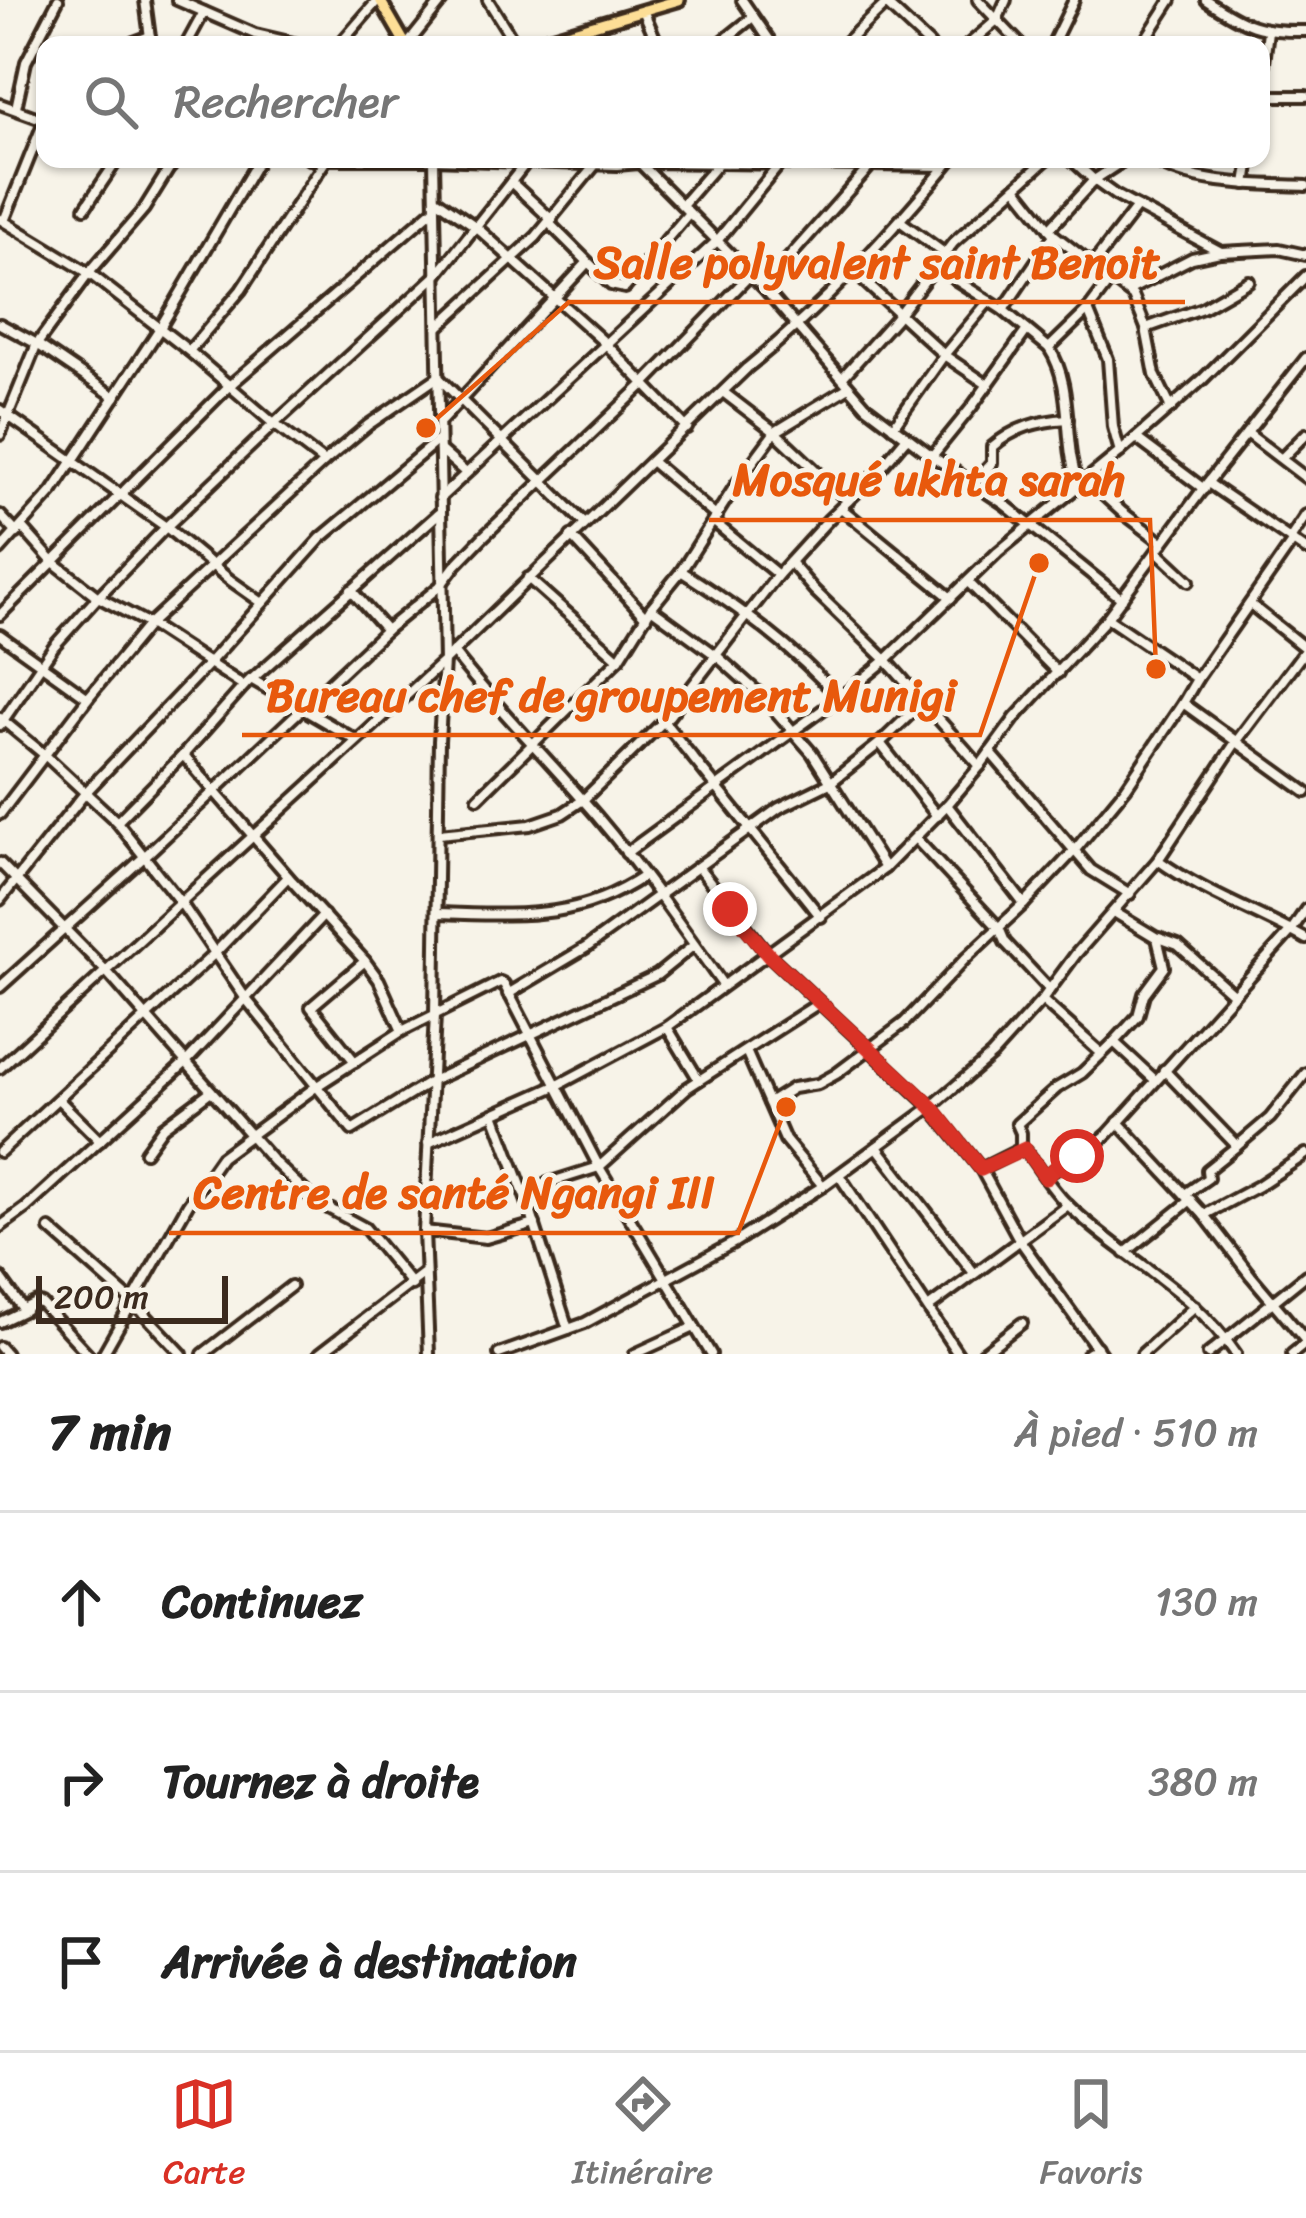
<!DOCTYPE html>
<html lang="fr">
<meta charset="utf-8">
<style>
body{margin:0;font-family:Sriracha,sans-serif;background:#f2f2f2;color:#222}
.scale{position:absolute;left:36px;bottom:30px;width:192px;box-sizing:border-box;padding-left:12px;border:6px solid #3b2a1e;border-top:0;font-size:33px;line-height:42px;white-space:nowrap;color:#3b2a1e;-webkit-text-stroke:9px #f7f3e8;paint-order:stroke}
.stop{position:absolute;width:36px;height:36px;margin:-27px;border:9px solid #d93025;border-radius:50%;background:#fff}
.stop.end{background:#d93025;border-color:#fff;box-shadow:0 3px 12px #0008}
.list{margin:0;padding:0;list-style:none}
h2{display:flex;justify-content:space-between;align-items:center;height:156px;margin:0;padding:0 48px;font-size:51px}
h2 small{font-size:39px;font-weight:400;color:#767676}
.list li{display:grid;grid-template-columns:78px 1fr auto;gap:36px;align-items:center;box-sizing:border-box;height:180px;padding:0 48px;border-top:3px solid #e0e0e0}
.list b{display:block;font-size:45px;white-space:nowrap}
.list em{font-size:39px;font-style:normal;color:#767676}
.icon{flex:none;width:66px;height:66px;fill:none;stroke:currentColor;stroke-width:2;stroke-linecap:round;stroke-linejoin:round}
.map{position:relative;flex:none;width:1306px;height:1354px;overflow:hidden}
.search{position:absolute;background:#fff;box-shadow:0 3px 9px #0004;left:36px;right:36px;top:36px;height:132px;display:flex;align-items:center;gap:30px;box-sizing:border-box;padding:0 42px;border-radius:24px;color:#767676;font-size:45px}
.sheet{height:696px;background:#fff}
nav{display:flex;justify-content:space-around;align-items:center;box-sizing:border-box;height:168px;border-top:3px solid #e0e0e0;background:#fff;font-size:33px;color:#767676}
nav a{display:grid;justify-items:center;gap:6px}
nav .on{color:#d93025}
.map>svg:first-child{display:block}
</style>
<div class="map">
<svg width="1306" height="1354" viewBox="0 0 1306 1354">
<rect width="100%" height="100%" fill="#f7f3e8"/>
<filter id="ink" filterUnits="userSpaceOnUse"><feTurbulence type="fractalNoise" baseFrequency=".00833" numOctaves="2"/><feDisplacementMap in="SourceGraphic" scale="24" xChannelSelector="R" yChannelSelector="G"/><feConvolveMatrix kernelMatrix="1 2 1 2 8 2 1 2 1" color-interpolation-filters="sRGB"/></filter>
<g filter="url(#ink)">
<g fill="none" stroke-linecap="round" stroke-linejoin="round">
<defs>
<g id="minor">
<polyline points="145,0 151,45"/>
<polyline points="177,0 255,34 302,45"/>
<polyline points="488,0 516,45"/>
<polyline points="742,0 773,45"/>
<polyline points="978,0 1021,45"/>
<path d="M1206,0C1245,26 1259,32 1306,31"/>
<polyline points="886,4 930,45"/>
<polyline points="643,10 658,45"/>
<polyline points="126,45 150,36"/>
<polyline points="186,45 204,12"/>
<polyline points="339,45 378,0"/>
<polyline points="407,45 443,0"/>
<polyline points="718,45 753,17"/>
<polyline points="843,45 890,0"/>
<polyline points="968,45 997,20 1006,0"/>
<polyline points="1052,45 1074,0"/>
<polyline points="1142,45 1171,0"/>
<polyline points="1261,86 1268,31"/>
<polyline points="1261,96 1306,96"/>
<polyline points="0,104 44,120"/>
<polyline points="16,108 26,62 58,0"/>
<polyline points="149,159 171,167"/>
<polyline points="309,159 429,159"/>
<polyline points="434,159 617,165 649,162 945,166"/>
<polyline points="636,159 763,287 866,406 932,456 1004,504 1122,599"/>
<polyline points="1071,159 1094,180 1115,195 1221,252 1279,249 1306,255"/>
<path d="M1150,159C1194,186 1256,184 1306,186"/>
<polyline points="511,182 552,220"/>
<polyline points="1246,184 1250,159"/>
<polyline points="1016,187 1054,235 1133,296 1146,328 1155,375 1171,408"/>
<polyline points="436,199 475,226 605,343 687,428"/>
<polyline points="682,205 720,161"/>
<polyline points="85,208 118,159"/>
<polyline points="0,219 89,273 189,351 274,424 324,462"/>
<polyline points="4,221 45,119"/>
<polyline points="900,221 944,253"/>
<polyline points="549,223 611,285 625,288 689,213"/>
<polyline points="1049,229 1094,180 1126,159"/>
<path d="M936,263L956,280L1003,310L1049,348C1068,377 1066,414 1070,447C1071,460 1075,473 1078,487"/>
<polyline points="1093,264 1137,207"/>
<polyline points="854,272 944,355 988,385"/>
<polyline points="763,287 874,162"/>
<polyline points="1128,291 1192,258 1220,252"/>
<polyline points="1003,310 1054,235"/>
<polyline points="1088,310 1108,359 1113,427 1120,452"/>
<polyline points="0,324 37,344 115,397"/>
<polyline points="438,327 536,237 600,159"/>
<polyline points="1146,328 1202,308 1249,281"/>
<polyline points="1049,348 1088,310 1112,278"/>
<polyline points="189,351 241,290 326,160"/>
<polyline points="1306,358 1208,482 1107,618 1197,679 1183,703 1306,792"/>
<polyline points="842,378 895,319 953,243 1047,159"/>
<polyline points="723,392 775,432 848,501"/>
<polyline points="0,410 166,527 230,580 261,602"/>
<polyline points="442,420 587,263"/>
<polyline points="893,427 944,355 989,301"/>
<polyline points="1247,433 1306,478"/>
<polyline points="0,435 37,344 89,273 144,209 175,159"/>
<polyline points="1136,438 1204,489"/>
<polyline points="440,450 466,473"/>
<polyline points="932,456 971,408 1027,330"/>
<polyline points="1282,458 1306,434"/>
<polyline points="651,461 717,517"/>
<polyline points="1087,480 1122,512 1163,543"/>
<path d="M974,483L992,463V447C1015,427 1038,421 1068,419"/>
<polyline points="1208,483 1306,550"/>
<polyline points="440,498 717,241 780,164"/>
<polyline points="841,508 951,598"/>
<polyline points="0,515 17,533"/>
<polyline points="714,522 778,575"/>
<polyline points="22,527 52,561 98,597 149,624 244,686 251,679 356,740"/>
<polyline points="571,536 646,617"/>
<polyline points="1290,539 1306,515"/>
<polyline points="0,550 53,491 160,328 259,159"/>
<polyline points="1157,551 1189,581"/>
<polyline points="790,562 814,590 886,660 980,766"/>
<path d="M681,571C738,607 794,647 839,698"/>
<polyline points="528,578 619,659"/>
<polyline points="968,582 1058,673"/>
<polyline points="351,590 386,630"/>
<path d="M1250,604L1306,649L1236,742L1158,860C1205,894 1256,911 1306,939"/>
<polyline points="651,608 717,656 764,698 812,753 885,868"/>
<polyline points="0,615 229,386 434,209"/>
<polyline points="0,635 88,698"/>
<path d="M453,652C493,704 539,749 582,799C634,857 678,922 723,985"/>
<polyline points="252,679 438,514"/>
<polyline points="1197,679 1293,541"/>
<polyline points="0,718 46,756 117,822 181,903 246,999 352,1130 432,1081 657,975 694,945"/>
<polyline points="664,722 821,917"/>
<polyline points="0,725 54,646 98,597 166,527 274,424 438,274 529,159"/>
<polyline points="880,743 937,816"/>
<polyline points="990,752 1091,870 1130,894"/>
<polyline points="183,755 292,881 365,961 379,980 402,1031"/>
<polyline points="478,798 619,659 651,608 681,571 735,486 775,432 849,387"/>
<polyline points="947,805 1024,904"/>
<polyline points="0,814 88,698 149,624 324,462 368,425 438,377 584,523"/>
<polyline points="117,822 183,755 244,686"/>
<polyline points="439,834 530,825 562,814 583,800 669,716 778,575 829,519 877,473 907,437"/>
<polyline points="916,839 999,928 1005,942 1049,989"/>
<polyline points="626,853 851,689 886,660 998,552 1120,452 1203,379 1306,276"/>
<polyline points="0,863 107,972 273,1161 315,1201 365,1228 412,1285"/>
<polyline points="699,868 769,955 931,1107 981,1169 1019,1239 1101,1354"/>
<polyline points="0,900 86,792 208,664 321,538 438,440"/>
<polyline points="1114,912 1157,938 1164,967 1144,994 1138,1016 1114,1042 1155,1080"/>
<path d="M437,913C515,915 576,922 644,876"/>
<polyline points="1159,938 1178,945 1233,994"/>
<polyline points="0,987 144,857 386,630 440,586 455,566 483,537 645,383 751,274"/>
<polyline points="508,994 587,947 779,808 830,783 880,743 924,701"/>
<polyline points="1042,1000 1101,1053"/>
<polyline points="667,1027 699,1080"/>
<path d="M1114,1042L1082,1073L1057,1088L1017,1124L1021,1133V1149L1027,1152C1040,1169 1051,1189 1067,1204C1121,1257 1194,1290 1236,1354"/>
<polyline points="746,1051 785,1140 823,1186"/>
<polyline points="355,1062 311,1007 365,961"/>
<path d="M0,1068L444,661L747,368C824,306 889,235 952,159"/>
<polyline points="1164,1070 1237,1146 1270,1118 1306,1073"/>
<polyline points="59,1100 100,1141"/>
<polyline points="769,1103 793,1088 818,1084 836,1074 904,1023 966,958 1024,904 1075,850 1126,788 1183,703"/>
<polyline points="494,1114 529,1207 568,1329"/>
<polyline points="1118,1122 1204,1215 1251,1276 1306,1341"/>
<polyline points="428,1143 558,1085 667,1027 885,868 947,805 980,766 1015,718 1107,618"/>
<polyline points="877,1147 974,1273"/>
<polyline points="0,1152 215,953 288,877"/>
<polyline points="145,1152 163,1127 211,1091"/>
<polyline points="981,1169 1021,1149"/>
<polyline points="839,1175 958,1354"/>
<path d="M1046,1177C1064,1159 1089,1152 1108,1134L1291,931L1306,909"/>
<polyline points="523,1191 599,1167 687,1088 819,1003"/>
<polyline points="1185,1194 1208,1178 1207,1170 1237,1146"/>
<polyline points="1204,1215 1258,1186 1306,1154"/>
<polyline points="0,1227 26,1208 186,1062 324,915"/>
<polyline points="50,1229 137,1306 182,1354"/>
<polyline points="424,1231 486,1238 535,1224"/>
<polyline points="1125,1253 1191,1200"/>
<polyline points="0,1277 23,1309 37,1302 42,1304 88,1354"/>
<polyline points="928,1308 1068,1205"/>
<polyline points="0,1322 25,1310"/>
<polyline points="0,1347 6,1354"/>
<polyline points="103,1354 188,1204 221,1157 317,1086 402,1031 500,982 504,984 599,1167 711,1354"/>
<polyline points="203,1354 291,1286"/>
<polyline points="319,1354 423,1274"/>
<polyline points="429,1354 424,1231 435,1015 439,741 444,661 434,159"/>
<polyline points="499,1354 585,1323 735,1242 823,1186 931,1107 992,1055 1042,1000 1076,954 1158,860"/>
<polyline points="635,1354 694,1327"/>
<polyline points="982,1354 1022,1323"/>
<polyline points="1087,1354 1097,1347"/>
<polyline points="1142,1354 1195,1306"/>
<polyline points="1208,1354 1306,1275"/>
<polyline points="1292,1354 1306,1343"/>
</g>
<g id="major">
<polyline points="380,0 406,45"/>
<polyline points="525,45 679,0"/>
</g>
</defs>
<!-- minor casing -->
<use href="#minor" stroke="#3b2a1e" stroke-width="16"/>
<!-- major casing -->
<use href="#major" stroke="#3b2a1e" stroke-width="18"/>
<!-- minor -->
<use href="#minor" stroke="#f7f3e8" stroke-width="8"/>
<!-- major -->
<use href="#major" stroke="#fdde96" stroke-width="9"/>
</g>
</g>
<g fill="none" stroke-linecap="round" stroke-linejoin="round" filter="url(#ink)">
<!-- route -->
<polyline stroke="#d93025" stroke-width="15" points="730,909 769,955 932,1107 981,1169 1025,1149 1046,1178 1054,1169 1077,1156"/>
</g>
<!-- callouts -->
<path fill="none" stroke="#e8590c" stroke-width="4.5" d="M426 428L569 302H1185M1156 669L1150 520H709M1039 563L980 735H242M786 1107L738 1233H169"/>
<g fill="#e8590c" stroke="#f7f3e8" stroke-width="4.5">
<circle cx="426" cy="428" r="12"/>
<circle cx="1156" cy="669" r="12"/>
<circle cx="1039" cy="563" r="12"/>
<circle cx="786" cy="1107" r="12"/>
</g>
<g font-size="45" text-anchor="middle" font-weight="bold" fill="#e8590c" stroke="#f7f3e8" stroke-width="9" stroke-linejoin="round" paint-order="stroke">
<text x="877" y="278">Salle polyvalent saint Benoit</text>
<text x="929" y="495">Mosqué ukhta sarah</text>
<text x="611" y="711">Bureau chef de groupement Munigi</text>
<text x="454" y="1208">Centre de santé Ngangi III</text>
</g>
</svg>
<div class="scale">200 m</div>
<div class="stop" style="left:1077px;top:1156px"></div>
<div class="stop end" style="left:730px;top:909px"></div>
<div class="search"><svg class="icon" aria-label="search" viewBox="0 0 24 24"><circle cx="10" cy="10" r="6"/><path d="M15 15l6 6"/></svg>Rechercher</div>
</div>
<section class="sheet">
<h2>7 min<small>À pied · 510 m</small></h2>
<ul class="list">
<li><svg class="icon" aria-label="ahead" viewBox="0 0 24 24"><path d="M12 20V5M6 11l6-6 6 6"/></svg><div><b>Continuez</b></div><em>130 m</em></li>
<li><svg class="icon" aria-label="right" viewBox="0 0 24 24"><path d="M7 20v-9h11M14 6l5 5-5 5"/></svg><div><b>Tournez à droite</b></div><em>380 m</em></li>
<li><svg class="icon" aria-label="arrive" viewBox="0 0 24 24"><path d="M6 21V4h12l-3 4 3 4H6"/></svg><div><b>Arrivée à destination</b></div></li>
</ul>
</section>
<nav>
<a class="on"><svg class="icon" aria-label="map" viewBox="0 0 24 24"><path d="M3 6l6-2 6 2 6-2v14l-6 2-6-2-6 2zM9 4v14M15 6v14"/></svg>Carte</a>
<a><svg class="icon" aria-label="directions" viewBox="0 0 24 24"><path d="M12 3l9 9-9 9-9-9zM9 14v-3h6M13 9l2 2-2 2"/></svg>Itinéraire</a>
<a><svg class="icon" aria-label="saved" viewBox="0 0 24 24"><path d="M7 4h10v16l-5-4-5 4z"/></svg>Favoris</a>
</nav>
